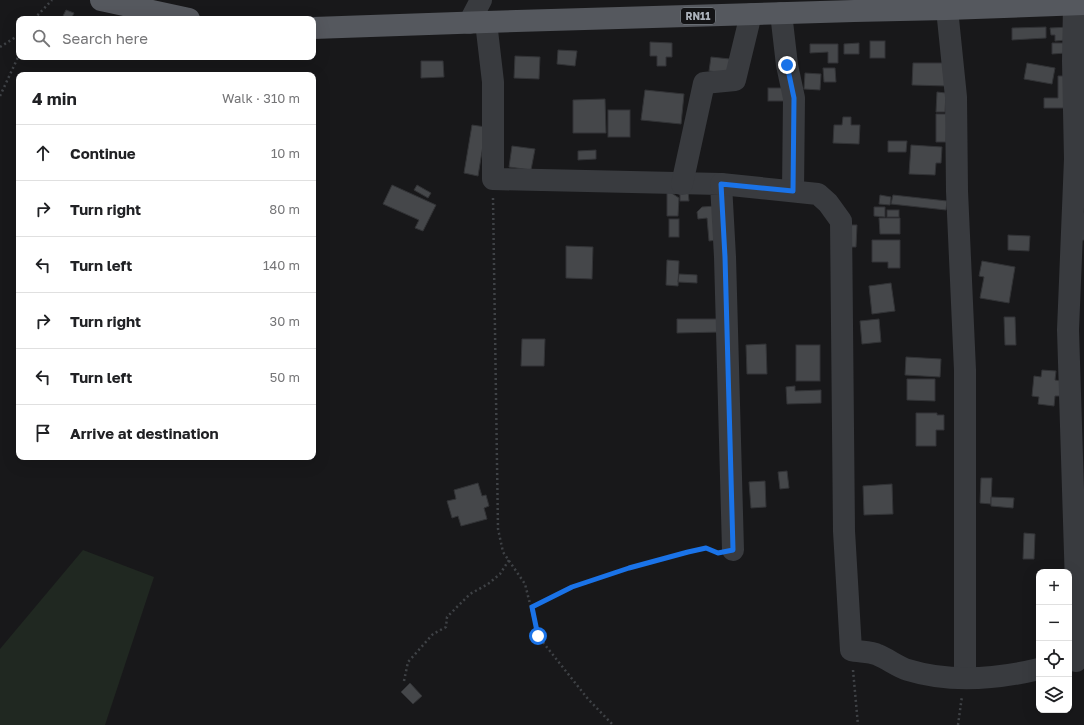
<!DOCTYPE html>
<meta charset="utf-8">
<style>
body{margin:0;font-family:"Golos Text",sans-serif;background:#f6f6f6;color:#202124}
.controls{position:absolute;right:12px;bottom:12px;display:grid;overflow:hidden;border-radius:8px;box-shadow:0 4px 16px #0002}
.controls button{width:36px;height:36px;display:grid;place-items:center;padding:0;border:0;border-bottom:1px solid #e0e0e0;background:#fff;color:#202124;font:20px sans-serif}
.stop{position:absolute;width:12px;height:12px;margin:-9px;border:3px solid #1a73e8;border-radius:50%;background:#fff}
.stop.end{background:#1a73e8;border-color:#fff;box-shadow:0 1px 4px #0008}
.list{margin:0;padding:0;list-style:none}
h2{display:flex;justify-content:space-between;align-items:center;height:52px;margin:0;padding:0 16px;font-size:17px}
h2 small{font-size:13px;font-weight:400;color:#757577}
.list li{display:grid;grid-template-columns:26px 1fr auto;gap:12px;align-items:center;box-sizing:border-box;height:56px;padding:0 16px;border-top:1px solid #e0e0e0}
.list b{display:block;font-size:15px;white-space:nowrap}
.list em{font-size:13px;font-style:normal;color:#757577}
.icon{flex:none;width:22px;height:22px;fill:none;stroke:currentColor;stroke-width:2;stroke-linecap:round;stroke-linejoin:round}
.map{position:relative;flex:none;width:1084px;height:725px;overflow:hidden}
.search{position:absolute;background:#fff;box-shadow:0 4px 16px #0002;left:16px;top:16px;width:300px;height:44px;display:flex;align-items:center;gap:10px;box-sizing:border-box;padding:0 14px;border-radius:8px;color:#757577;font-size:15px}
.panel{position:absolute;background:#fff;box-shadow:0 4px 16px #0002;left:16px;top:72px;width:300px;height:388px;border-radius:8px}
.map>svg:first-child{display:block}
</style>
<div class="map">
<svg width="1084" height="725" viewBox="0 0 1084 725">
<rect width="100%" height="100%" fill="#18181a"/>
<!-- green -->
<polygon fill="#202821" points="83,550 154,577 105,725 0,725 0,649"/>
<!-- building -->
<g fill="#45474a" stroke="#323336">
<polygon points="66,10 74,13 71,19 63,16"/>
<polygon points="1046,27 1046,38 1012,40 1012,28"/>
<polygon points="1070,27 1066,40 1055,41 1055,35 1051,35 1050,28"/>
<rect x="870" y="41" width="15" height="17"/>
<polygon points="650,42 672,43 672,57 666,57 666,66 657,66 657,56 650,56"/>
<polygon points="859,43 859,54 844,54 844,44"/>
<polygon points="1052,43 1066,43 1066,53 1052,54"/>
<polygon points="810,44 838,44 838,63 828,63 828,52 810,53"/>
<polygon points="558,50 577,51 575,66 557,64"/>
<polygon points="515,56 540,57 539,79 514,78"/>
<polygon points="711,57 730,59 729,73 709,71"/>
<polygon points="421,61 443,61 444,77 421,78"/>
<polygon points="913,63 947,63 947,86 912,85"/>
<polygon points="1027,63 1055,68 1052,84 1024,79"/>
<polygon points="823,68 835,68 836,82 824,82"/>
<polygon points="805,73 821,74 820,90 804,89"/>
<polygon points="1058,76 1069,76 1069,108 1044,108 1044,98 1058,98"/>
<rect x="768" y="88" width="20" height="13"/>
<polygon points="645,90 684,94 681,124 641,120"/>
<polygon points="937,92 946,93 945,112 936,112"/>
<polygon points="605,99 606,133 573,133 573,100"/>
<rect x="608" y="110" width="22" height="27"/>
<polygon points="936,114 947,114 946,142 936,142"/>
<polygon points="843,117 851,117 851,125 860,125 859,144 833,143 834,125 842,125"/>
<polygon points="472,125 486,127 478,176 464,173"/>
<polygon points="888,141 907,141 906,152 888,152"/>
<polygon points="911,145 942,147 941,163 936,163 935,175 909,174"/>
<polygon points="512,146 535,149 531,170 509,167"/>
<polygon points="596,150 596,159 578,160 578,151"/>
<polygon points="392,185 436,205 423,231 415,228 419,220 383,204"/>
<polygon points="417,185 431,193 428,198 414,190"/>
<polygon points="667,190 679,198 678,216 667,216"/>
<polygon points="688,191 689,201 680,201 680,192"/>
<polygon points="880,195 891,197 890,205 879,204"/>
<polygon points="893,195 947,201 946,210 891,204"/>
<polygon points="715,206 717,240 709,241 707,218 698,219 697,212 702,207"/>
<polygon points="874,207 885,207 885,217 874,216"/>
<rect x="887" y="210" width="12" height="7"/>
<polygon points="1081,213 1084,213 1084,240 1080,240"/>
<polygon points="879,218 900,218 900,234 880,234"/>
<rect x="669" y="219" width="10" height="18"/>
<polygon points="848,225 857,225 856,247 847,247"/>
<polygon points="1008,235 1030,236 1029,251 1008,250"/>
<polygon points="872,240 900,240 900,268 888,268 888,262 872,262"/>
<polygon points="566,246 593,247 592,279 566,278"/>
<polygon points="667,260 679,261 678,286 666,285"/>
<polygon points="982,261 1015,267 1009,303 980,298 984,277 979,276"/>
<polygon points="679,274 697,275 697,283 678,282"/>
<polygon points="891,283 895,311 872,314 869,286"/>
<polygon points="1004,317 1015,317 1016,345 1005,345"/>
<polygon points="677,319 721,319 721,332 677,333"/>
<polygon points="879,319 881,342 862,344 860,321"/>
<polygon points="522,339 545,339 544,366 521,366"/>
<polygon points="766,344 767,374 747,374 746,345"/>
<rect x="796" y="345" width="24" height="36"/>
<polygon points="906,357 941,359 940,377 905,375"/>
<polygon points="1042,370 1056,371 1055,380 1061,381 1060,396 1055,396 1054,406 1038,404 1039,397 1032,396 1034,376 1041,377"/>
<polygon points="907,379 935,379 935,401 907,400"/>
<polygon points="795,386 795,391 821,390 821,403 787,404 786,387"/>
<polygon points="916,413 937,413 937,415 944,415 944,430 936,430 936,446 916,446"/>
<polygon points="787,471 789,488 780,489 778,472"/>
<polygon points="981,478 992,478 991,504 980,503"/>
<polygon points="765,481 766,507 751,508 749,482"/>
<polygon points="478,483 482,496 486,495 489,506 484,508 487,519 461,526 458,516 452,518 447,501 456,499 454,490"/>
<polygon points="892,484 893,514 864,515 863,486"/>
<polygon points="991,497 1014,498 1013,508 991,506"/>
<polygon points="1024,533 1035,534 1034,559 1023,559"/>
<polygon points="410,683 422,696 413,704 401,692"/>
</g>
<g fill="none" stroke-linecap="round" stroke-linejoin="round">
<!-- path -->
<g stroke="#3f4246" stroke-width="2.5" stroke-dasharray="2 3" stroke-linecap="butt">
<polyline points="34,19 52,0"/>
<polyline points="0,47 19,35"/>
<polyline points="0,96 19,55"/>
<polyline points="493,198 498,529 503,552 525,584 538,636 588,699 613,725"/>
<polyline points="532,607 572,587 629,568 687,552 706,549 714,551"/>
<polyline points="853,670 858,725"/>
<polyline points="404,681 408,662 433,634 446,627 447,617 470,594 488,584 500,574 509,560"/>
<polyline points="958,725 962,696"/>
</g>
<!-- minor -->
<g stroke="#393b3f" stroke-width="22">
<polyline points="1074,5 1073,61 1075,159 1068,330 1076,585 1076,661"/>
<polyline points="947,9 956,97 957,191 965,370 965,678"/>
<polyline points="781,13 787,65 794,98 793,191"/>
<polyline points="486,22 493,82 493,179 721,184 725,257 733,550"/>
<polyline points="469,23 481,0"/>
<polyline points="682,184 704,83 735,80 751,14"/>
<path d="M721,184L818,194L828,203L841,221L844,531L851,650C859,652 870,651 878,655C888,659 898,667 908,670C950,683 997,679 1039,669"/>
</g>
<!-- major -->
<g stroke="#55585e" stroke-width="22">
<polyline points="101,0 189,19"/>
<polyline points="313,28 486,22 854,11 947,9 1084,4"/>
</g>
</g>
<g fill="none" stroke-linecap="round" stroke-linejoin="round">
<!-- route -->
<polyline stroke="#1a73e8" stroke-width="5" points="538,636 532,607 572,587 629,568 688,552 706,548 718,553 733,550 725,257 721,184 793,191 794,98 787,65"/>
</g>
<g text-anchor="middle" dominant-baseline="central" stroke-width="3" stroke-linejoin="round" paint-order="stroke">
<!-- shield labels -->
<rect fill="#131315" stroke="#7d8288" stroke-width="1" x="681" y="8" width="34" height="16" rx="3"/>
<g font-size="10" font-weight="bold" fill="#abb1ba">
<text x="698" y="16">RN11</text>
</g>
</g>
</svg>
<div class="controls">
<button>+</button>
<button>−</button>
<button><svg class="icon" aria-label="locate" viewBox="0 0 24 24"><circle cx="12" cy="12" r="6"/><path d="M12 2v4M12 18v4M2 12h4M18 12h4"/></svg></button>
<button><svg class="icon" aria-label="layers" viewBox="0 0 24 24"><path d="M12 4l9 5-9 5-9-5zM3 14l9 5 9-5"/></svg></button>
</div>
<div class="stop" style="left:538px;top:636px"></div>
<div class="stop end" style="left:787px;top:65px"></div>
<div class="search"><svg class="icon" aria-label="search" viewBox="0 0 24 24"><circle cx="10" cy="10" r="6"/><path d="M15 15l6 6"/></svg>Search here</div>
<section class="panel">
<h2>4 min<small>Walk · 310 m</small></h2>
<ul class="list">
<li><svg class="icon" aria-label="ahead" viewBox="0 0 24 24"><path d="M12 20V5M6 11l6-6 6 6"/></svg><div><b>Continue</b></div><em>10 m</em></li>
<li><svg class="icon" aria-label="right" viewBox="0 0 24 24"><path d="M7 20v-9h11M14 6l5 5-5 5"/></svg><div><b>Turn right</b></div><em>80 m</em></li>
<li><svg class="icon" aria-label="left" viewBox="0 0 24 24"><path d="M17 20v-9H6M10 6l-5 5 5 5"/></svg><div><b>Turn left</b></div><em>140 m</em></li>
<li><svg class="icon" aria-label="right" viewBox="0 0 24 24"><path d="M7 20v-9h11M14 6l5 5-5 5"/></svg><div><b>Turn right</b></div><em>30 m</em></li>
<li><svg class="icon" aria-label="left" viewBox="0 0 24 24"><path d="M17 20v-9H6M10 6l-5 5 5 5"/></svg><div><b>Turn left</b></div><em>50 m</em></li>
<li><svg class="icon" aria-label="arrive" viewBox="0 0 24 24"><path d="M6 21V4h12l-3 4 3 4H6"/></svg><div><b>Arrive at destination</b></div></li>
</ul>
</section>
</div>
